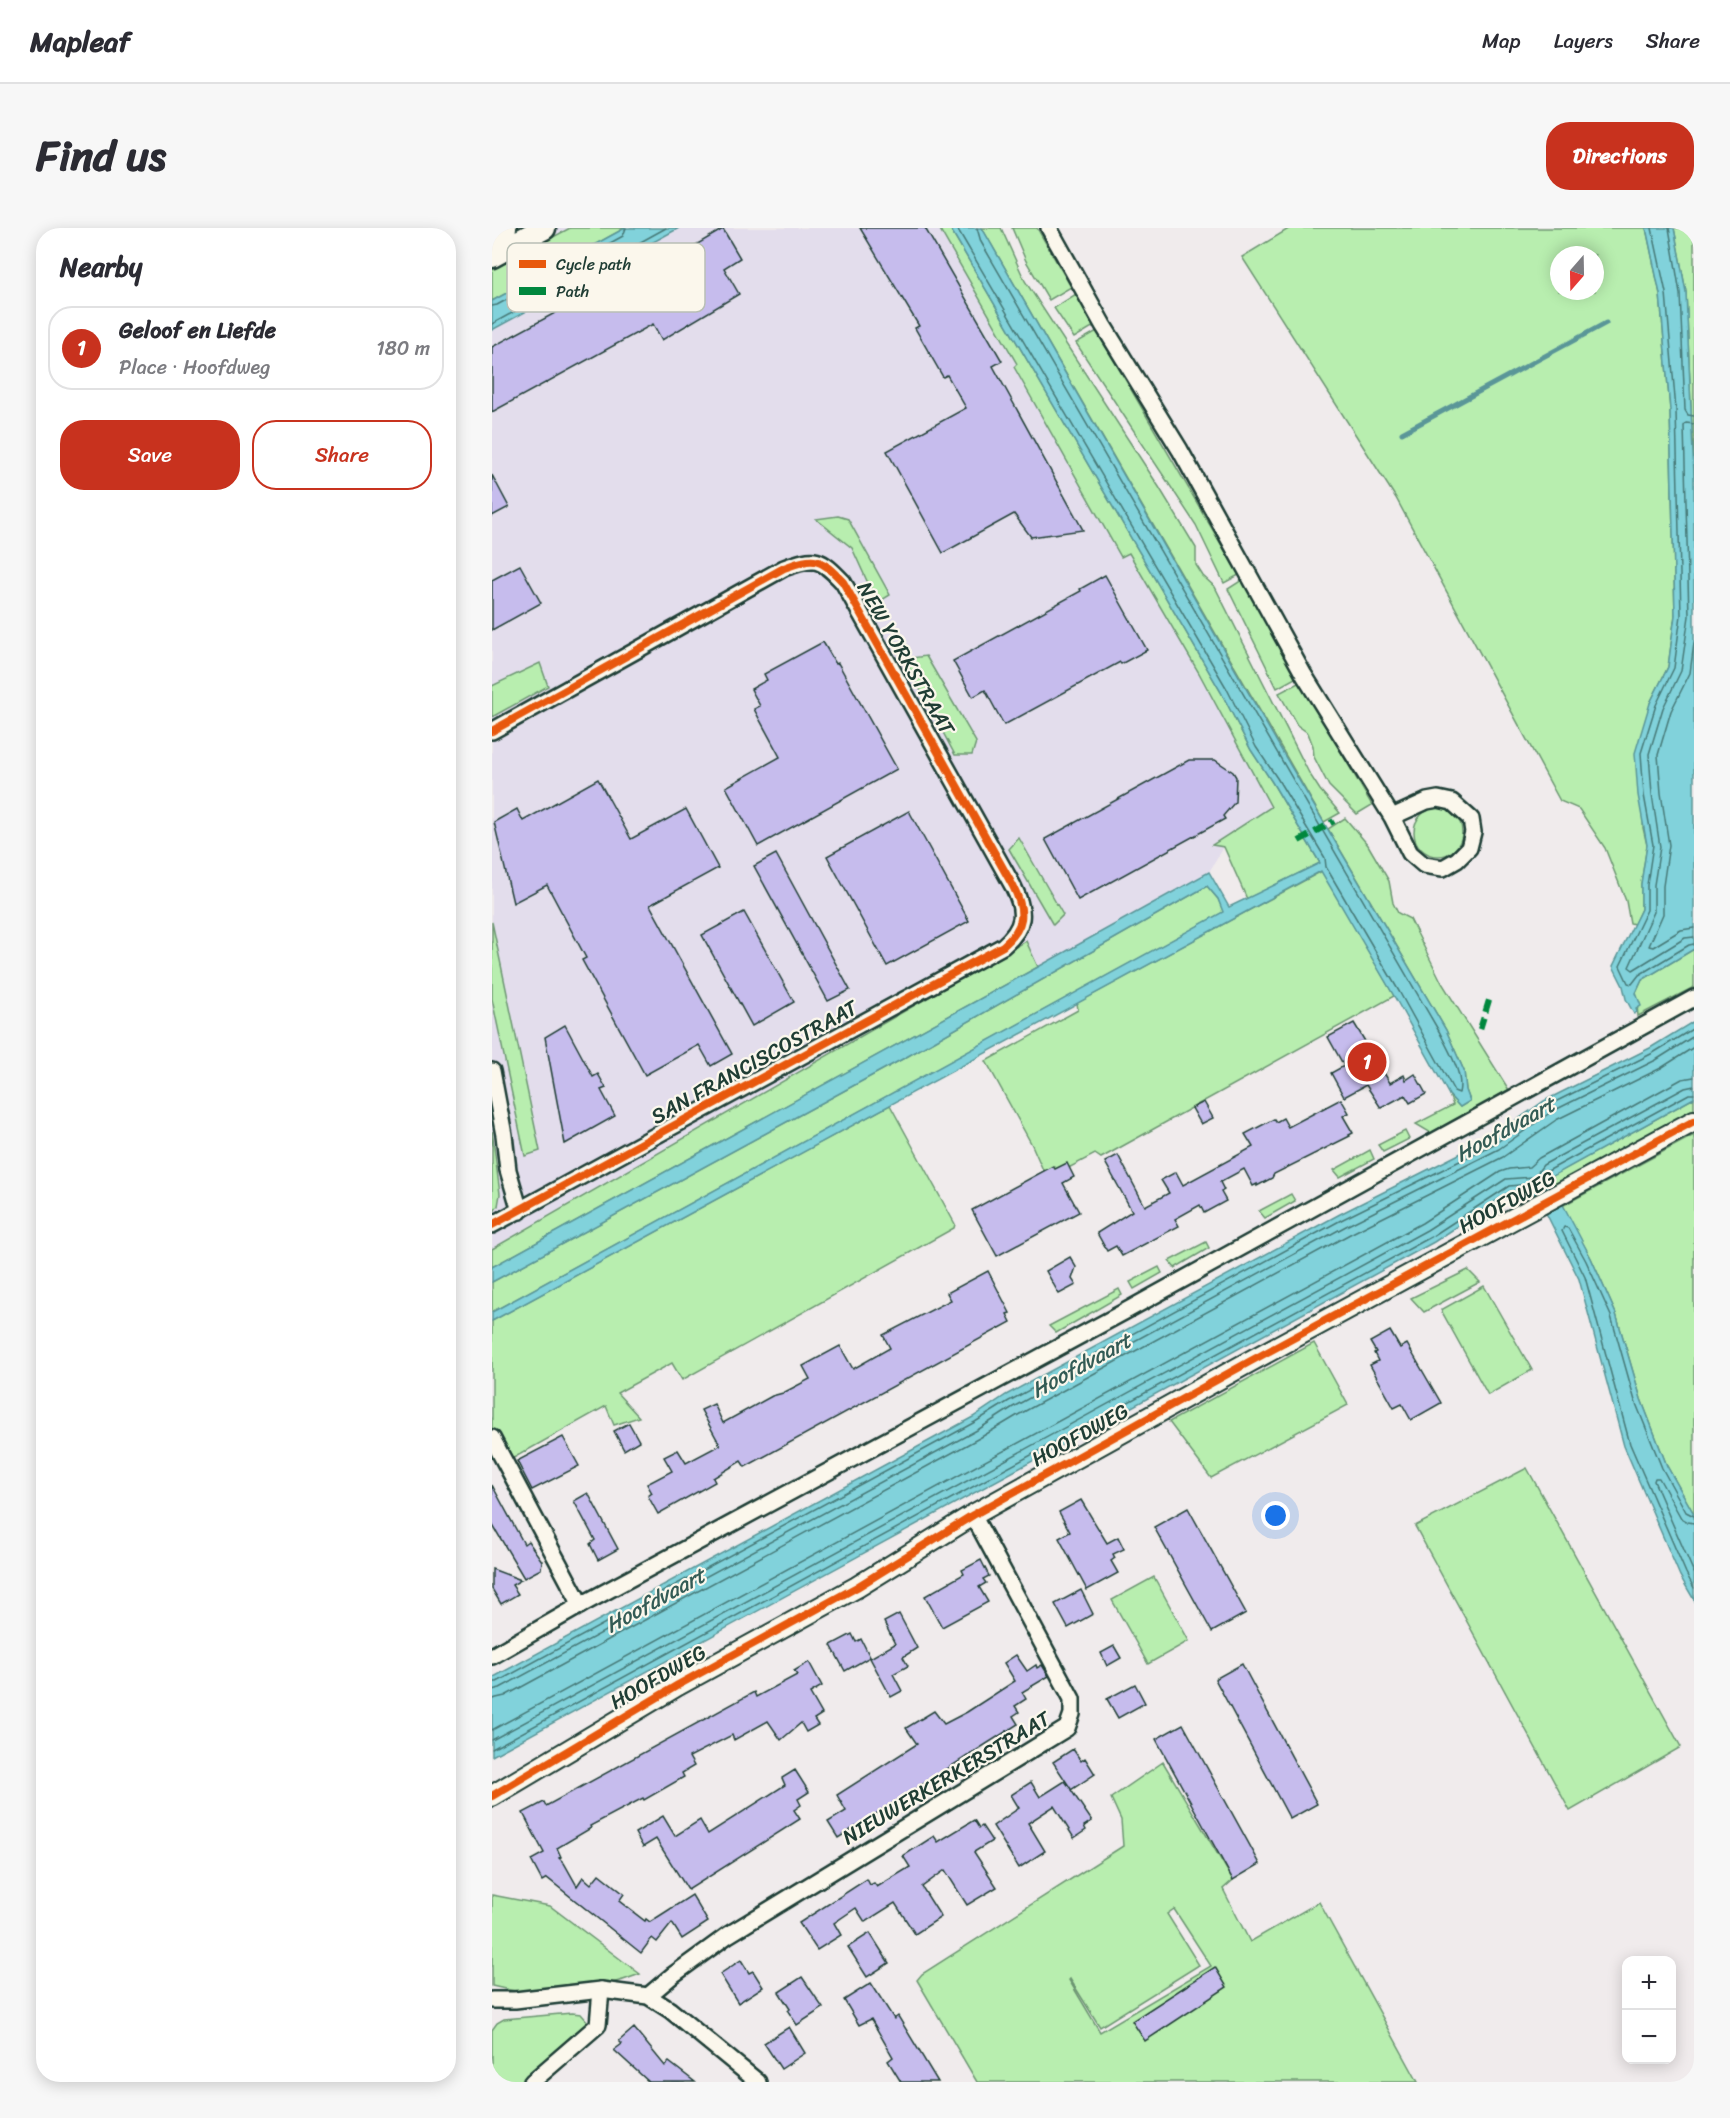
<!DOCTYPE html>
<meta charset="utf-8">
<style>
body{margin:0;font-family:Sriracha,sans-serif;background:#f7f7f7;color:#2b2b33}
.controls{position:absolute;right:18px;bottom:18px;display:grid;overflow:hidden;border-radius:12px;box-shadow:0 3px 15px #0003}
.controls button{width:54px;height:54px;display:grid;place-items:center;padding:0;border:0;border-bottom:2px solid #e1e1e2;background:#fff;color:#2b2b33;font:30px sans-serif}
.compass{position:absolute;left:1058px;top:18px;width:54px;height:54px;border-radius:50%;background:#fff;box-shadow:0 3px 15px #0003;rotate:200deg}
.you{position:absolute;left:784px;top:1288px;width:21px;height:21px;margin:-15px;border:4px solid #fff;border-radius:50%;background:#1a73e8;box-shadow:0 0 0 9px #1a73e833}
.badge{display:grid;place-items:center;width:39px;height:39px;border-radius:50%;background:#c8321e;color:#fff;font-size:20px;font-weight:700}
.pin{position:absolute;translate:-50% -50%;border:3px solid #fff;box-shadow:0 2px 6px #0006}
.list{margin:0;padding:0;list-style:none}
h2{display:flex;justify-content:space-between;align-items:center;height:78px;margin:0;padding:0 24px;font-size:26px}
h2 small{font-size:20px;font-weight:400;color:#7c7c81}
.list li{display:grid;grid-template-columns:39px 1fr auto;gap:18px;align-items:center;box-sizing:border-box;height:84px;margin:0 12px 12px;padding:0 12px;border:2px solid #e1e1e2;border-radius:24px}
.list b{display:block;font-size:22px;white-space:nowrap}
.list p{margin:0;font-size:20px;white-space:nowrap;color:#7c7c81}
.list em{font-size:20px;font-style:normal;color:#7c7c81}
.actions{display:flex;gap:12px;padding:18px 24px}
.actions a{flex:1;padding:14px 0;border:2px solid #c8321e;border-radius:24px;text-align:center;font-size:21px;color:#c8321e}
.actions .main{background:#c8321e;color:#fff}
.map{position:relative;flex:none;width:1202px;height:1854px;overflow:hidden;border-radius:24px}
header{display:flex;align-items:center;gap:36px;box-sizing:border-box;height:84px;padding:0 30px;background:#fff;border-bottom:2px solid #e1e1e2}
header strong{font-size:28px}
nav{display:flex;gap:33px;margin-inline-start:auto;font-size:21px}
.intro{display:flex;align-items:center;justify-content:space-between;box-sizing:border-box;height:144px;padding:0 36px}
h1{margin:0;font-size:42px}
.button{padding:15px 27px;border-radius:24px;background:#c8321e;color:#fff;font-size:21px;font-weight:700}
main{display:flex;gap:36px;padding:0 36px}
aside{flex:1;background:#fff;border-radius:24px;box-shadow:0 3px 15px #0003}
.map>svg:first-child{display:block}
</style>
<header>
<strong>Mapleaf</strong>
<nav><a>Map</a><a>Layers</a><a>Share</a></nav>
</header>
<div class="intro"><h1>Find us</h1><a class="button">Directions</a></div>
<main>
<aside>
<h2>Nearby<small></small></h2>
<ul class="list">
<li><span class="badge">1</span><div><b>Geloof en Liefde</b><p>Place · Hoofdweg</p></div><em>180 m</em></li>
</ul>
<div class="actions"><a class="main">Save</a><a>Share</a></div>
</aside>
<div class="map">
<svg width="1202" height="1854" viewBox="0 0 1202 1854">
<rect width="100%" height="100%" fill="#f0ebec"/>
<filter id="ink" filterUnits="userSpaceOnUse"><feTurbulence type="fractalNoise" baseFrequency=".0167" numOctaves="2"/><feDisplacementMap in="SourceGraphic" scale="12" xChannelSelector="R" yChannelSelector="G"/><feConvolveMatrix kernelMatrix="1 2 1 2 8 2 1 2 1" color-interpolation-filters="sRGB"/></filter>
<g filter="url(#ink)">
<!-- built -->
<polygon fill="#e3ddec" points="0,0 447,0 525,136 522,139 629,329 637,324 707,445 779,579 721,616 732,619 717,644 0,1051"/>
<!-- green -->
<g fill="#b8eeaf" stroke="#6c9672" stroke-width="1.5" fill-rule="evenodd">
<polygon points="78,0 133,0 0,73 0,42"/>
<polygon points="447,0 458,0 729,464 759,522 780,554 828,635 755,671 732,619 720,617 779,579 707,445 637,325 629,329 522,139 525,136"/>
<polygon points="490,0 509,0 533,53 667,259 704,320 704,337 711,348 723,359 817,545 828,562 848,585 832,594"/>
<polygon points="520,0 545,0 579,59 557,72 534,33"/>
<path d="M798,0H1154L1168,66L1178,182L1183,387L1176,439L1158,475L1151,600L1155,617L1149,656V681L1142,696L1138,695L1134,673L1113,620L1087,581L1068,573L904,270L750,29ZM1067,27H1103V63H1067Z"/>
<polygon points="1182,0 1202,0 1202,249 1194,64"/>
<polygon points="584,66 602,98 582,110 562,80"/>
<polygon points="605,103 747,347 732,355 704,297 584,115"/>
<polygon points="346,288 356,291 398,367 385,375 360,320 324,291"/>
<polygon points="750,352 805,449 785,460 736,361"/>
<polygon points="434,428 484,514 480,527 463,527 412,431"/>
<polygon points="48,435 56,458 0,489 0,458"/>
<polygon points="808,454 880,577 865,586 837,558 822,529 821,518 816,505 805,497 787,465"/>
<circle cx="946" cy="604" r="24"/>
<polygon points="853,590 876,617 897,653 901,675 906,685 918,691 950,755 1017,862 939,905 924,896 961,877 957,867 968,879 978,873 974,862 972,843 954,802 836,601"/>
<polygon points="527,610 571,687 561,697 517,621"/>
<polygon points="830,643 902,768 609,930 603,926 565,946 551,942 540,917 494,833 586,782 585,775"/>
<polygon points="715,658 726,671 732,684 0,1084 0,1054 416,828"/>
<polygon points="0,694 48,923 33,928 0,771"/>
<polygon points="534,713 546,739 0,1039 0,1021"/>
<polygon points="1202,721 1202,759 1146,788 1144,765 1150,752"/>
<polygon points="1202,870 1202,884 1060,959 1056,950"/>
<polygon points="398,877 463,996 462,1000 190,1152 180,1135 125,1165 147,1189 122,1197 114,1178 18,1232 0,1199 0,1093"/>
<polygon points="0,903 8,966 6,978 0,986"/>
<polygon points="913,903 917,911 891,924 886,917"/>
<polygon points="1202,907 1202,1286 1175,1238 1149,1171 1124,1086 1099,1030 1070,978"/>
<polygon points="878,922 882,931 848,949 842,942"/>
<polygon points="799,966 803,973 773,990 767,983"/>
<polygon points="714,1014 717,1020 683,1040 677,1033"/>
<polygon points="667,1039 670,1045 642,1061 638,1054"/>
<polygon points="976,1042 988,1054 932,1084 919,1070"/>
<polygon points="992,1058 1040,1142 996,1167 949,1082"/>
<polygon points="627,1061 630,1067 564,1105 557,1098"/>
<polygon points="822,1115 856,1177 719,1250 677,1194"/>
<polygon points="1035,1240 1189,1519 1078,1583 923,1298"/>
<polygon points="662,1349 697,1413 656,1436 620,1372"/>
<path d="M671,1534L741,1652L731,1661L758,1714L827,1674L926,1854H485L425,1752L430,1746L631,1618L629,1592L619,1570ZM682,1681L719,1738L608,1804L577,1752L578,1751L608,1799L707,1737L675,1686Z"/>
<path d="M0,1667L58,1678L148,1746C106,1763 44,1770 0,1758Z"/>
<polygon points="80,1785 89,1786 97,1795 96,1803 34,1854 0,1854 0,1802 5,1795 12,1791"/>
</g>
<!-- water -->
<g fill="#81d2db" stroke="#5a9698" stroke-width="1.5">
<polygon points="133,0 187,0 0,102 0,73"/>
<polygon points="458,0 490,0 791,525 954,802 972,843 974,862 978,873 968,879 957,867 902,768 829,643 0,1093 0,1084 731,684 726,671 715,658 416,828 0,1054 0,1039 546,739 717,644 737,679 828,635 780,554 759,522 729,464"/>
<polygon points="1154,0 1182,0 1194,64 1202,249 1202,721 1150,752 1144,765 1149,778 1144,781 1145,784 1142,786 1134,771 1131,758 1121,738 1149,681 1149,656 1155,617 1146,567 1143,525 1158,475 1176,439 1183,387 1178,182 1168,66"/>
<polygon points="1202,793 1202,870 1057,950 1099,1030 1124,1086 1149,1171 1175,1238 1202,1286 1202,1372 1188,1348 1132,1218 1087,1051 1045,967 1037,962 1019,963 942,1014 0,1528 0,1450 481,1189 514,1167 848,986 1001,909 1052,873 1158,820"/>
</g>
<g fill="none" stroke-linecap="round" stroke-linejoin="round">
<!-- shore -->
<g stroke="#467977" stroke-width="1.5">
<path d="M465,0L735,461L764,519L785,550L833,630L834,639L908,765L962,863L967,865C972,846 956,822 948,805L489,14L485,0"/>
<polyline points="1160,0 1174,65 1184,182 1189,387 1182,440 1164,477 1149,525 1152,567 1161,617 1155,657 1155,682 1128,738 1136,755 1140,756 1147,747 1197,717 1202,716"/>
<polyline points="1177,0 1188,65 1193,182 1196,187 1202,188"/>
<polyline points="0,78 5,77 131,8 134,0"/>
<polyline points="0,96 174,0"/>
<polyline points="1202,196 1194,195 1192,198 1197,388 1189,443 1171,480 1157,526 1160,566 1168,619 1162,657 1162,684 1137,739 1141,742 1193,710 1202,709"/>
<polyline points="1202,415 1198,445 1179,483 1166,527 1169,565 1177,617 1171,658 1171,686 1157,718 1161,719 1189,702 1202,700"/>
<polyline points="1054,961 1051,950 1054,944 1197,866 1202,866"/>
<polyline points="1202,1288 1194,1284 1170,1240 1143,1173 1119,1088 1094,1033 1076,1000 1072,999 1070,1003 1093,1049 1138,1216 1194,1345 1202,1360"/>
<polyline points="1202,1295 1196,1294 1189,1290 1167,1250 1163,1250 1162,1253 1202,1345"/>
<polyline points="0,1454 5,1454 483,1194 517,1173 851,991 1004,915 1055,878 1161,825 1202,800"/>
<polyline points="0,1462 8,1460 487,1201 521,1179 854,998 1007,921 1059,884 1164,832 1202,808"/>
<polyline points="0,1471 13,1468 491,1208 526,1187 858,1006 1011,929 1064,892 1169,840 1202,819"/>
<polyline points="0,1502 930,995 1008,944 1017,941 1037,939 1047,930 1190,851 1202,849"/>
<polyline points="0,1512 935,1002 1014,951 1042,949 1051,937 1193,860 1202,858"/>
<polyline points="0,1521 939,1009 1017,958 1038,956 1049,963"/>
</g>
<!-- stream -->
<polyline stroke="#5a9698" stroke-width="5" points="910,205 1114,95"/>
</g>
<!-- building -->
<g fill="#c6bced" stroke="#1f3d34" stroke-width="1.5">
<polygon points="368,0 433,0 510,133 501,138 591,302 539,309 522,286 451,325 395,223 474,180 455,147 451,149 423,100 427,98"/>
<polygon points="231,1 248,30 232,40 247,66 170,112 161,96 0,184 0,119 111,59 117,68"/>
<polygon points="0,247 17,279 0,288"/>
<polygon points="28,337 49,375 0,402 0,352"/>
<polygon points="613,347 655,422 629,436 628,434 512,497 493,462 481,469 461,433 589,363 588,361"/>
<polygon points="331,414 344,436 346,435 405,541 266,618 234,559 288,529 262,481 268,478 259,461 275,452 272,446"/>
<polygon points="697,532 723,532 741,544 744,549 743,574 731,588 733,591 586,672 553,611"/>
<polygon points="106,551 139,611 194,581 226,640 158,677 240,826 219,838 207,817 153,847 90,732 94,730 55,657 21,675 2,594 25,581 31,593"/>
<polygon points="417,583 477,693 395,738 335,628"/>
<polygon points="284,626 358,762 336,773 262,638"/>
<polygon points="252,684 302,774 260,798 210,707"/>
<polygon points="862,795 898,855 912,847 914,852 923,846 934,866 918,875 913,867 889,880 874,857 852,869 839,845 852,838 836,809"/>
<polygon points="73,797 101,849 106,846 114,860 109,862 123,888 73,916 53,809"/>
<polygon points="849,871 857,885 851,888 861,905 857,907 858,908 782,946 780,950 765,958 765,956 761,958 752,941 728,954 732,962 729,964 734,973 712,985 708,977 683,991 687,998 630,1028 624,1018 615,1023 605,1005 640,983 613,934 626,927 653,978 677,965 669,952 684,944 691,957 761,919 753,906 782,891 784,894 791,890 796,899"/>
<polygon points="712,874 721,890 709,896 700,880"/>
<polygon points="575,935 582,949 571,955 587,984 505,1028 480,982 561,938 563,941"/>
<polygon points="578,1029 584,1039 580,1051 584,1057 567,1066 554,1043"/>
<polygon points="496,1043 518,1085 515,1086 519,1094 253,1239 249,1233 221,1250 223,1254 166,1286 156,1268 160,1265 155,1256 180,1243 172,1229 186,1222 194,1235 228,1217 209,1182 222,1176 231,1195 280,1168 291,1165 318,1151 311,1138 348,1118 361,1141 398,1120 391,1107 459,1072 455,1065"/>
<polygon points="898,1103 908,1120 915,1116 949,1175 919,1192 910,1176 902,1180 878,1137 886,1133 882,1125 884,1124 878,1114"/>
<polygon points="137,1195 147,1213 132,1222 122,1203"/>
<polygon points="71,1209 87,1238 40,1262 25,1233"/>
<polygon points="0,1257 32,1316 36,1313 50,1333 49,1341 32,1350 0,1296"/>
<polygon points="96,1265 126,1321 106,1332 98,1316 103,1312 82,1273"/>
<polygon points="589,1272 615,1315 626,1309 632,1321 621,1326 623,1330 619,1333 626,1345 595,1362 567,1310 578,1304 567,1284"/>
<polygon points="696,1280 754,1385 720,1404 662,1299"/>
<polygon points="489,1332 497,1348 491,1351 494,1355 487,1359 496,1374 450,1399 433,1368 472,1346 470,1342"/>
<polygon points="0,1341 29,1352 20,1357 26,1366 9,1376 0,1361"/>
<polygon points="589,1362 601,1386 576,1400 563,1376"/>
<polygon points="407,1386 425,1420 411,1429 416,1438 401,1446 410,1463 399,1469 378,1430 403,1416 392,1394"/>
<polygon points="360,1406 364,1414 369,1411 378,1429 353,1443 339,1417"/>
<polygon points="622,1418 629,1430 615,1438 609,1425"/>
<polygon points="524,1427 535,1443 544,1437 545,1440 550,1437 557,1448 530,1464 534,1471 523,1478 527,1484 521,1488 526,1496 346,1610 336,1594 354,1583 345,1567 425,1516 414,1500 442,1483 452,1496 475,1484 523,1453 512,1435"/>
<polygon points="317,1434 330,1458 318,1465 330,1486 322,1491 326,1497 314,1504 309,1495 289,1512 276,1493 242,1512 240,1507 197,1529 202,1538 190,1545 192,1549 152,1572 151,1570 98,1598 99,1600 65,1620 69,1629 67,1630 72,1635 85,1658 91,1649 99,1656 107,1646 132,1666 127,1673 153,1693 154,1691 158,1694 200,1667 216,1694 190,1711 180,1695 165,1714 160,1710 149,1725 55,1650 50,1653 39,1632 52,1625 31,1585 52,1574 54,1578 262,1464 264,1469 305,1447 302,1443"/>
<polygon points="750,1436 825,1576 798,1591 723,1451"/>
<polygon points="643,1456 653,1475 626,1490 615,1471"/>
<polygon points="691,1496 768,1636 741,1652 664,1511"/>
<polygon points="581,1521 589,1533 593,1530 603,1546 579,1562 600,1593 592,1598 594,1602 582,1610 562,1578 536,1595 553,1623 527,1640 501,1598 527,1580 519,1567 539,1554 548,1569 573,1553 579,1561 561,1534"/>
<polygon points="303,1542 317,1564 306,1571 309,1577 302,1582 308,1591 196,1662 164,1611 151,1619 143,1605 171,1588 183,1608 208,1592 216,1606 293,1557 290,1550"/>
<polygon points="482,1592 487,1600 490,1598 500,1613 482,1624 505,1659 475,1677 453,1642 430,1659 449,1689 423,1706 403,1675 373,1694 364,1680 342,1695 349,1707 325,1722 307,1695 375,1651 378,1657 382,1655 385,1659 418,1639 411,1628 442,1608 446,1614"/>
<polygon points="378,1705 397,1735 375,1749 356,1719"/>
<polygon points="249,1732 257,1745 261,1743 271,1759 246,1775 228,1746"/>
<polygon points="723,1739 735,1759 653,1813 640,1793"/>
<polygon points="310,1749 331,1780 305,1797 296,1783 298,1781 287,1764"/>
<polygon points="379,1755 402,1791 406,1788 446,1854 409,1854 396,1833 401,1829 379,1791 367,1797 352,1772"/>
<polygon points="297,1799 313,1825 289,1841 272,1815"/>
<polygon points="142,1800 173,1838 177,1834 203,1854 157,1854 122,1822 130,1816 127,1813"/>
</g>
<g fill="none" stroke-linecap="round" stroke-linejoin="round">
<defs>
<g id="minor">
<polyline points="557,0 611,97 688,222 812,447 900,589 918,625 932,637 951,640 965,632 977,620 981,604 979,591 960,574 946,571 935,573 900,589"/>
<path d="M0,503L292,340C324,328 328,330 351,354L521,658C534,684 533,699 511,718L0,997"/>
<polyline points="0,843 12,907 16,942 28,983"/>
<polyline points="0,1210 89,1377"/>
<polyline points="0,1428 89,1377 632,1084 1202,770"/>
<polyline points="156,1768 181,1747 236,1707 575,1500 580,1486 580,1471 481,1287"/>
<polyline points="0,1772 23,1772 109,1762 156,1768 178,1782 266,1854"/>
<polyline points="40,1854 106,1797 109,1762"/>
</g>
<polyline id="tertiary" points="0,1568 186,1457 365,1359 481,1287 757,1134 1202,893"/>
<g id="secondary">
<polyline points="0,7 13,0"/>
<polyline points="0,28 52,0"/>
</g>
</defs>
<!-- minor casing -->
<use href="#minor" stroke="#1f3d34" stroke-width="20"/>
<!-- tertiary casing -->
<use href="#tertiary" stroke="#1f3d34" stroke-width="24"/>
<!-- secondary casing -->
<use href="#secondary" stroke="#1f3d34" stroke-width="27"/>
<!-- minor -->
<use href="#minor" stroke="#fbf7ec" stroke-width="15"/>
<!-- tertiary -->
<use href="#tertiary" stroke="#fbf7ec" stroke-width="20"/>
<!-- secondary -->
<use href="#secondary" stroke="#fbf7ec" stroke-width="22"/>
<!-- quiet -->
<g stroke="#00873e" stroke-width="6" stroke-dasharray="12 6" stroke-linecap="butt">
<polyline points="807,613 842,593"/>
<polyline points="988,801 998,769"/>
</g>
<defs>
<g id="cycleway">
<path d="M0,503L292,340C324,328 328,330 351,354L521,658C534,684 533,699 511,718L0,997"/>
<polyline points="0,1568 186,1457 365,1359 481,1287 757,1134 1202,893"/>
</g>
</defs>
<!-- cycleway casing -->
<use href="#cycleway" stroke="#fbf7ec" stroke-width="11"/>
<!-- cycleway -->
<use href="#cycleway" stroke="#e8590c" stroke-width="8"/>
</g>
</g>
<g text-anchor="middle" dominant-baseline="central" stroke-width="4.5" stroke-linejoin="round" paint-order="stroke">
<!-- street labels -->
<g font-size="21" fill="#1f3d34" stroke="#fbf7ec">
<text transform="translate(414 430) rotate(60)">NEW YORKSTRAAT</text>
<text transform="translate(262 834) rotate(-29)">SAN FRANCISCOSTRAAT</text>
<text transform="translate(1015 974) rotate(-29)">HOOFDWEG</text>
<text transform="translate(588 1207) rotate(-29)">HOOFDWEG</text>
<text transform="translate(166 1449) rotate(-30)">HOOFDWEG</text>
<text transform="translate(454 1550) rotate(-31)">NIEUWERKERKERSTRAAT</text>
</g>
<!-- water labels -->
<g font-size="22" font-style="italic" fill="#335b55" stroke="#fbf7ec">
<text transform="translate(1013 901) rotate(-29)">Hoofdvaart</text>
<text transform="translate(589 1137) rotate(-29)">Hoofdvaart</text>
<text transform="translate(163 1372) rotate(-29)">Hoofdvaart</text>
</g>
</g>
<!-- legend -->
<rect x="15" y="15" width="198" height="69" rx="9" fill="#fbf7ec" stroke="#b9bfb5" stroke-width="1.5"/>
<rect x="27" y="32" width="27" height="8" fill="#e8590c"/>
<rect x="27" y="59" width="27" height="8" fill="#00873e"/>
<g font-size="16" fill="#1f3d34">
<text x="64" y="42">Cycle path</text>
<text x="64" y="69">Path</text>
</g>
</svg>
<div class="controls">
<button>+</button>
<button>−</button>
</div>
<svg class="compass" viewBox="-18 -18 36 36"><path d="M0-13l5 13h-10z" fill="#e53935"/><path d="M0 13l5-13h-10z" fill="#7c7c81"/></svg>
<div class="you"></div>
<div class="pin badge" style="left:875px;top:834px">1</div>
</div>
</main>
